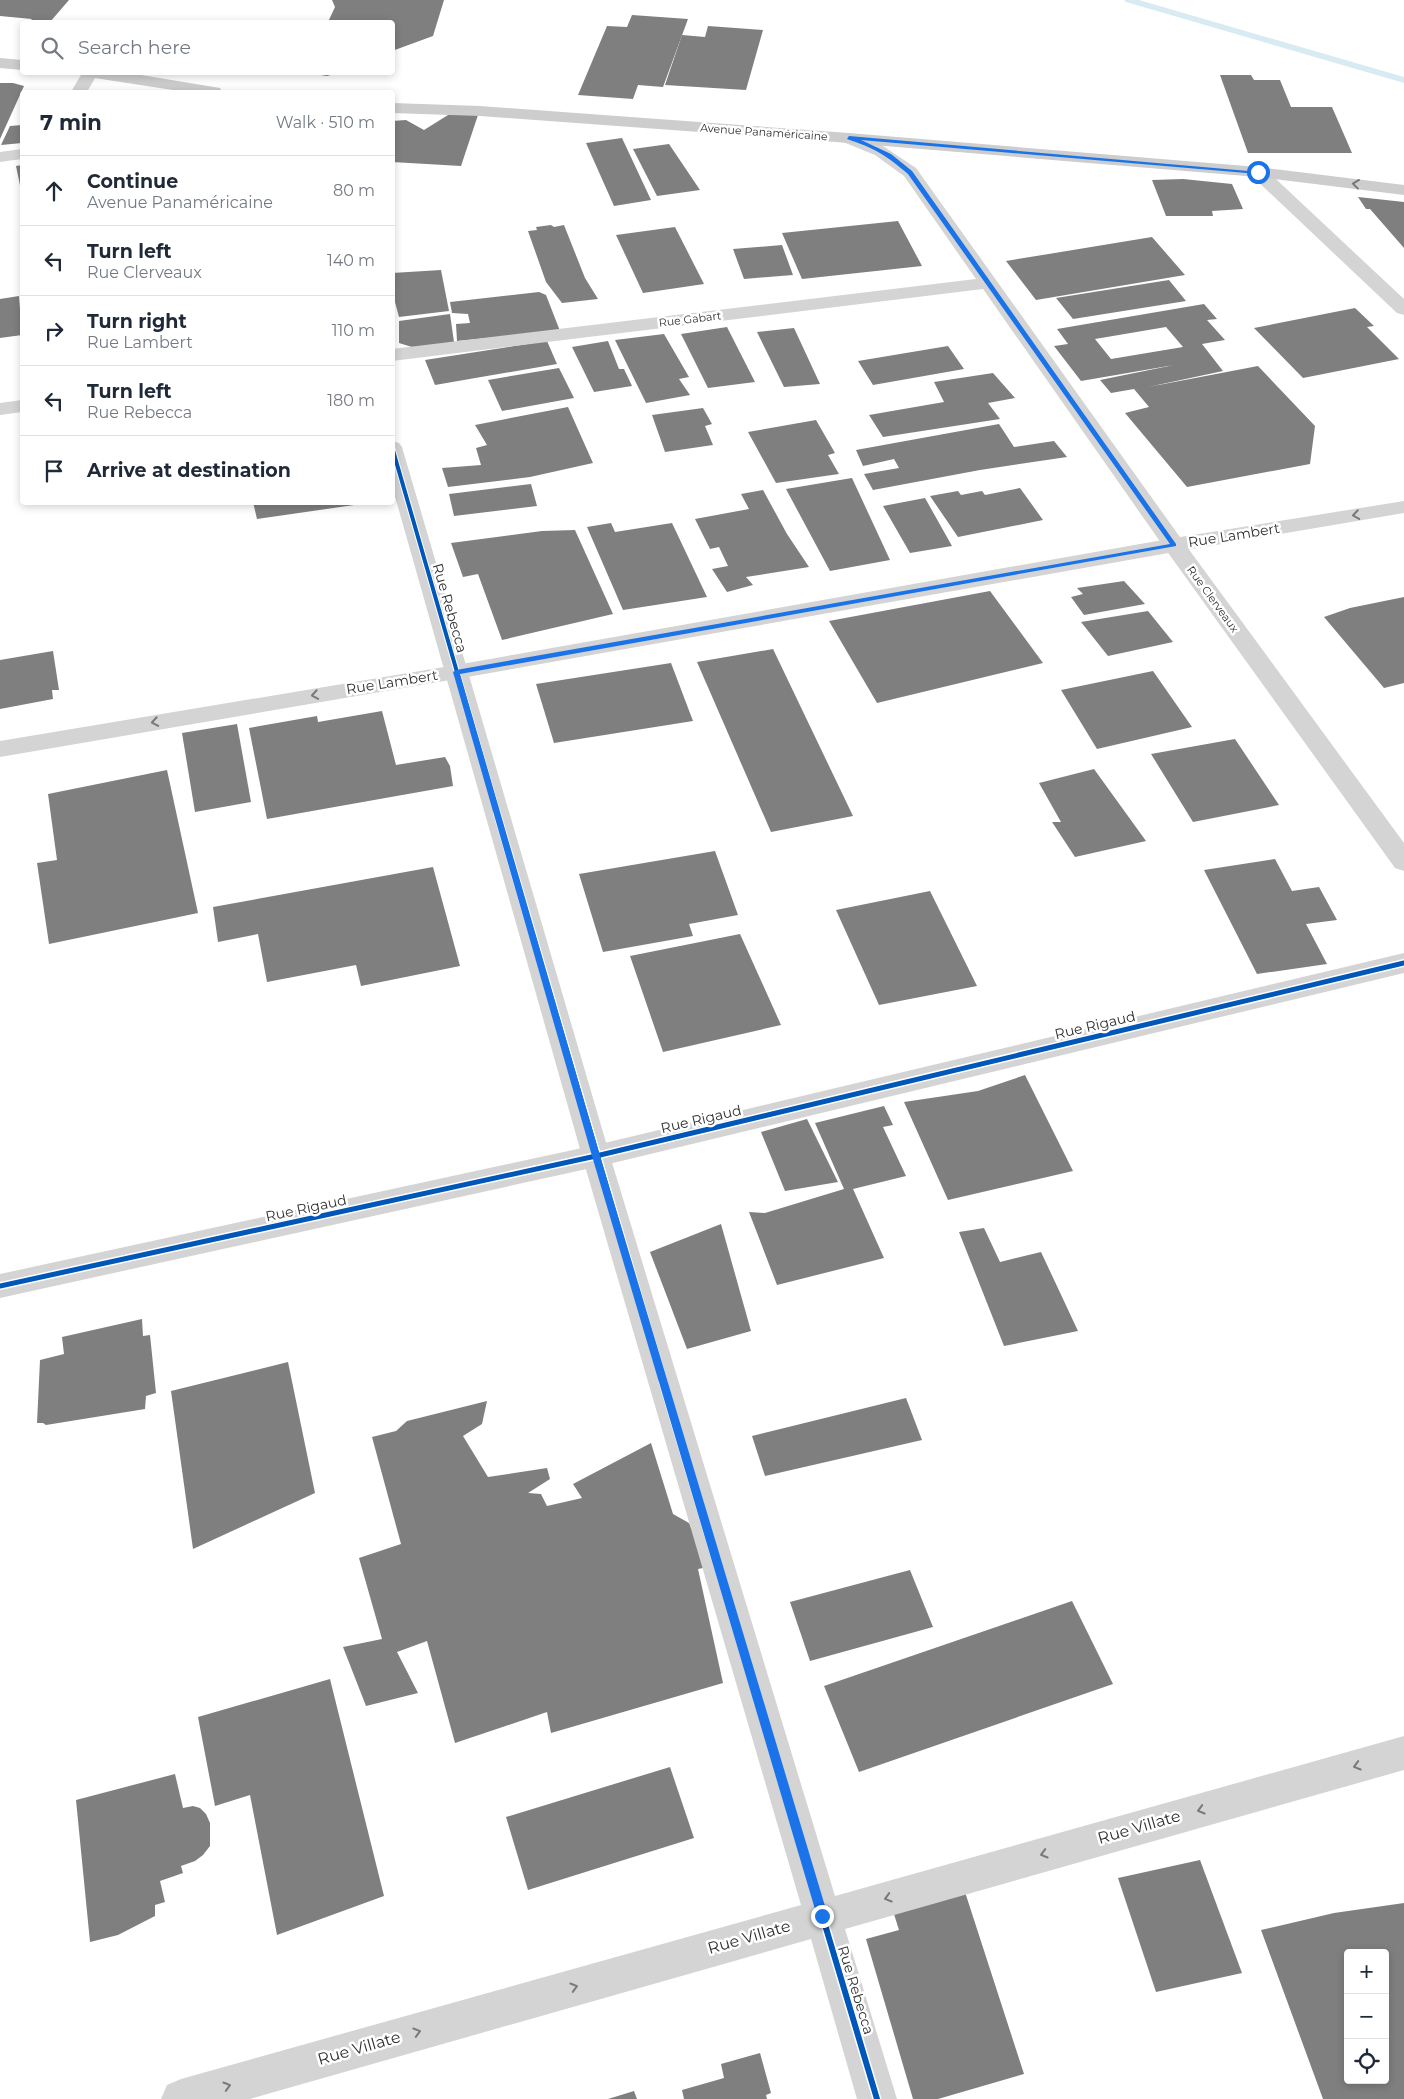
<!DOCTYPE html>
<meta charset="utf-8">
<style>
body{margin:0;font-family:Montserrat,sans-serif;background:#f2f2f3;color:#1f2937}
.controls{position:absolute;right:15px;bottom:15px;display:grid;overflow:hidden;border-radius:5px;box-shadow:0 2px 8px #0003}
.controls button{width:45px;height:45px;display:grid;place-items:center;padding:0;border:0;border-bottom:1px solid #e0e1e3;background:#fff;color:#1f2937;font:25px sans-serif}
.stop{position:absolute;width:15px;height:15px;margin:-11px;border:4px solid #1a73e8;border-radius:50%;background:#fff}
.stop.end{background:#1a73e8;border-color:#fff;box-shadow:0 1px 5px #0008}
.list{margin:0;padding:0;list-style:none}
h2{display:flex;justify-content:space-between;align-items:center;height:65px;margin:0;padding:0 20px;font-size:21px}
h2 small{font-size:16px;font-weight:400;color:#747a83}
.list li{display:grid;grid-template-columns:32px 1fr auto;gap:15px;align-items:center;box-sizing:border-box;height:70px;padding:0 20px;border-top:1px solid #e0e1e3}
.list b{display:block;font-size:19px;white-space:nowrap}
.list p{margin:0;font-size:16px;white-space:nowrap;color:#747a83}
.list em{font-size:16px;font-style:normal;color:#747a83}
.icon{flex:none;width:28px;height:28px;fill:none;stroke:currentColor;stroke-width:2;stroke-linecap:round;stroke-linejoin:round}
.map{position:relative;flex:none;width:1404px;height:2099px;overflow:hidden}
.search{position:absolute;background:#fff;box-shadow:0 2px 8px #0003;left:20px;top:20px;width:375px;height:55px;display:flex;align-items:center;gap:12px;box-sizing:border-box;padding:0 18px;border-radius:5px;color:#747a83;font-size:19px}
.panel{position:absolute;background:#fff;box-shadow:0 2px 8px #0003;left:20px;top:90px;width:375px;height:415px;border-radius:5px}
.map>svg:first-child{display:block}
</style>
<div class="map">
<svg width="1404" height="2099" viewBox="0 0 1404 2099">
<rect width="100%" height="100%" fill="#fff"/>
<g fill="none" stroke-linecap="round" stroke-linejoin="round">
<!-- stream -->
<polygon fill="#d8ebf3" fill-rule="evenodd" points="1124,0 1139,0 1404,77 1404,83 1126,2"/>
</g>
<!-- building -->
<g fill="#7f7f7f" fill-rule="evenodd">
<polygon points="0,0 69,0 50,22 29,22 32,19 0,16"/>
<polygon points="332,0 444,0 433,36 392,51 392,22 328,22 335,7"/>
<polygon points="632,15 688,19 663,87 638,85 633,99 578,95 607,26 627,27"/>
<polygon points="708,26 763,30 746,90 665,85 682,35 705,37"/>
<polygon points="302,72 337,72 337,73 327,76"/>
<polygon points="1220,75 1251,75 1254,80 1280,80 1291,107 1332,107 1352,153 1248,153"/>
<polygon points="0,83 13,83 24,86 0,139"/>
<polygon points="448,115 478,115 461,166 392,162 392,121 406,120 424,130"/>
<polygon points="22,125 22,143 1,145 10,126"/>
<polygon points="622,138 651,200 614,206 586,143"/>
<polygon points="669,144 700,190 657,196 633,149"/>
<polygon points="22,165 22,195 16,166"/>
<polygon points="1183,179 1232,184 1243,209 1212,211 1213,216 1166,216 1152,180"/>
<polygon points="1358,197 1404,202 1404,248 1370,209 1366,209"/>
<polygon points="898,221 922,266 802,279 782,233"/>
<polygon points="551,225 554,227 564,225 585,278 598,299 562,303 546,282 528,231 537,230 536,227"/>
<polygon points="675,227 704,284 643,293 616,235"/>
<polygon points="1152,237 1185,275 1036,300 1006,261"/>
<polygon points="782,245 793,275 744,279 733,249"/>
<polygon points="441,270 449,311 399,317 392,291 392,273"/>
<polygon points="1169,280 1186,301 1073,319 1056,298"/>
<polygon points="539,292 546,295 560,331 457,341 456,324 470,323 468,314 452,313 450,302"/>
<polygon points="19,296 22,335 0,338 0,299"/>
<path d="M1204,304L1217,319L1207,320L1225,340L1202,344L1223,371L1148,387L1258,366L1315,426L1310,464L1187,487L1125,413L1149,407L1134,389L1111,393L1100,380L1174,365L1081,381L1054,346L1068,344L1057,329ZM1166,327L1183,347L1111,359L1095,339Z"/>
<polygon points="1355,308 1374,326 1367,327 1399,359 1303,378 1254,328"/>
<polygon points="450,314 454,342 415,348 399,343 399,321"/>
<polygon points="727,327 755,382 708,388 681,334"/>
<polygon points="794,328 820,384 784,387 757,332"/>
<polygon points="664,334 689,377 679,379 690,395 646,403 615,340"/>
<polygon points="547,341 557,364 435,385 425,360"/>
<polygon points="608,341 619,369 624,369 632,386 594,392 572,347"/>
<polygon points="948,346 964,369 873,385 858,361"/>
<polygon points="559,368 574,398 502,411 488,380"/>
<polygon points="993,373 1015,398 988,403 1000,419 883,437 869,415 944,402 934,382"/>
<polygon points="568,407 593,463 530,477 448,487 442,468 481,465 476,448 487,445 475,425"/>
<polygon points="703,408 712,424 705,426 713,445 665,452 652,415"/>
<polygon points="816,420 835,453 828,455 839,474 776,483 748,432"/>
<polygon points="999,424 1014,447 1054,441 1067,457 980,470 873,490 864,474 899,468 894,459 863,466 856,450"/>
<polygon points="852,478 890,560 830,571 786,489"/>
<polygon points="531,484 537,506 454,516 449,494"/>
<polygon points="1020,488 1043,520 958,537 930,496 958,491 961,495 982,491 985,495"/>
<polygon points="763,490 787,534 809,567 746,577 753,585 727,592 712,569 728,566 719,547 710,549 695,519 749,509 741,494"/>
<polygon points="925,498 952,546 910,553 883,506"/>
<polygon points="253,502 361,502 361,504 257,519"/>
<polygon points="611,523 615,532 672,523 707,597 623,610 587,527"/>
<polygon points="575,530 613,614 502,640 478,574 463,577 451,543 542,531"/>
<polygon points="1124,581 1145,604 1084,615 1071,597 1083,594 1077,588"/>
<polygon points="990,591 1043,663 877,703 829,621"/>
<polygon points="1404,597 1404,683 1384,688 1324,617 1350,608"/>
<polygon points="1148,611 1173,642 1108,656 1081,622"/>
<polygon points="773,649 853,816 771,832 697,662"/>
<polygon points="53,651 59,690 52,690 53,699 0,709 0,660"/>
<polygon points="671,663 693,721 554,743 536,684"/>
<polygon points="1153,671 1192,727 1097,749 1061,690"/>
<polygon points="382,711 396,765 445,757 450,766 453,786 267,819 249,728 317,716 318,722"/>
<polygon points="237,724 251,802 195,812 182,733"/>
<polygon points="1235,739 1279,805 1193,822 1151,754"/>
<polygon points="1094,769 1146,841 1075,857 1052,822 1061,822 1039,783"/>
<polygon points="167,770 198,913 49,944 37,863 57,860 48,794"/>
<polygon points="715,851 738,915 689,924 693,936 603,952 579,874"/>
<polygon points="1275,859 1292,891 1319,887 1337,920 1306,924 1327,964 1257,974 1204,870"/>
<polygon points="433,867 460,966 361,986 356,965 267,982 258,934 218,942 213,907"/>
<polygon points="930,891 977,986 879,1005 836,910"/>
<polygon points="740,934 781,1025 663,1052 630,956"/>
<polygon points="1025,1075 1073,1171 948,1200 904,1102 978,1091"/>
<polygon points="884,1106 893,1125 883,1127 906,1176 853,1189 884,1258 777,1285 749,1212 765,1213 844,1189 815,1123"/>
<polygon points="807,1119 838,1182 785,1191 761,1132"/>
<polygon points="721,1224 751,1331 687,1349 650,1252"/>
<polygon points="984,1228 1000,1262 1041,1252 1078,1331 1004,1346 959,1232"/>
<polygon points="142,1319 143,1336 150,1335 156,1393 146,1396 145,1409 46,1425 43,1423 37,1423 40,1360 64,1354 62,1337"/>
<polygon points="288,1362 315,1493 193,1549 171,1391"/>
<polygon points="906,1398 922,1440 765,1476 752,1436"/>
<polygon points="487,1401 482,1424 463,1436 488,1477 547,1468 550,1479 528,1493 541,1494 547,1506 582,1498 573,1484 651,1443 673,1514 689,1523 708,1567 698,1569 723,1683 551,1733 547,1712 455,1743 427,1641 397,1652 418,1693 366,1706 343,1647 382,1639 359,1558 401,1544 372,1437 396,1431 407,1421"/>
<polygon points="910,1570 933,1627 810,1661 790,1602"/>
<polygon points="1072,1601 1113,1684 859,1772 824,1686"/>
<polygon points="330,1679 384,1896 277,1935 250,1795 215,1806 198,1717"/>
<polygon points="670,1767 694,1838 528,1890 506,1817"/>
<polygon points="175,1774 183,1808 193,1806 200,1808 206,1814 210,1823 210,1846 203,1855 195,1861 181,1866 183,1873 160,1881 165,1902 155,1905 155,1916 118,1935 90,1942 76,1800"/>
<polygon points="1200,1860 1242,1973 1156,1992 1118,1878"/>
<polygon points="965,1892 1024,2074 938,2099 913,2099 866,1939 899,1930 893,1911"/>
<path d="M1404,1903V2099H1323L1261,1930L1334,1913ZM1348,1953H1385V2080H1348Z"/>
<polygon points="760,2053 771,2093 766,2095 767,2099 684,2099 682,2090 724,2078 721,2064"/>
<polygon points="634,2091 637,2099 608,2099"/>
</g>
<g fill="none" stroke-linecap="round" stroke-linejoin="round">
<!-- service -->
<g fill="#d4d4d4" fill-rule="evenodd">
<polygon points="82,73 98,73 87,92 71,92"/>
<polygon points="1258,167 1264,168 1404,299 1404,315 1397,313 1252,176 1249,172 1252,168"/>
</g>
<!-- minor -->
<g fill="#d4d4d4" fill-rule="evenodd">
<polygon points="849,133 880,144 916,168 1182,540 1404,843 1404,871 1395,868 1166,550 983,289 392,361 392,349 976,279 904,176 875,155 843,142 840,138 843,134"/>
<polygon points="22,149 22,159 0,162 0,152"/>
<polygon points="22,400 22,412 0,415 0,403"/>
<polygon points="392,441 399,443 402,447 610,1156 835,1896 1404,1736 1404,1770 845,1929 897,2099 857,2099 811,1939 250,2099 161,2099 167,2085 181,2079 801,1905 582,1156 392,486"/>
</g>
<!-- tertiary -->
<g fill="#d4d4d4" fill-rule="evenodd">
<polygon points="1404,501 1404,513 1174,552 456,679 0,757 0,741 456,665 1174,538"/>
<polygon points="1404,953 1404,973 596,1167 0,1298 0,1274 596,1145"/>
</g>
<!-- secondary -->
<g fill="#cdcdcd" fill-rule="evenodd">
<polygon points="0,58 22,60 22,70 0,68"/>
<polygon points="80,72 123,72 214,87 220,88 222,92 186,92 88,77 82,76"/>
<polygon points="392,103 480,106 849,133 1258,167 1404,185 1404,195 1258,177 849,143 480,116 392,113"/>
</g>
<defs>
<polyline id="cycleway-far2" points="392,447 498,814"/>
<g id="cycleway-far1">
<polyline points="497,813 664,1383"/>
<polyline points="0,1286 596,1156 1404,963"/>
</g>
<polyline id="cycleway" points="663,1382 877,2099"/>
</defs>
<!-- cycleway-far2 casing -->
<use href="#cycleway-far2" stroke="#fff" stroke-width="6"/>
<!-- cycleway-far1 casing -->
<use href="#cycleway-far1" stroke="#fff" stroke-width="8"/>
<!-- cycleway casing -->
<use href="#cycleway" stroke="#fff" stroke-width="9"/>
<!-- cycleway-far2 -->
<use href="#cycleway-far2" stroke="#0057b8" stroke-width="4"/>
<!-- cycleway-far1 -->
<use href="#cycleway-far1" stroke="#0057b8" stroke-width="5"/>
<!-- cycleway -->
<use href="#cycleway" stroke="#0057b8" stroke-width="6"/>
</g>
<!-- one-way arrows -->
<defs><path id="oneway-chevron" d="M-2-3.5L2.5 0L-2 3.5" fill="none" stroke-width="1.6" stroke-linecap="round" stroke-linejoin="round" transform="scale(1.25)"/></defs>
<use stroke="#767676" href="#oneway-chevron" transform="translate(1356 184) rotate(-173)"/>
<g stroke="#797979">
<use href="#oneway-chevron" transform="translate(1356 515) rotate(171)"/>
<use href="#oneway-chevron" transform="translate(315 695) rotate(170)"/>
<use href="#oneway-chevron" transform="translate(155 722) rotate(170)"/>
<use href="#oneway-chevron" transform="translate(1357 1766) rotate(164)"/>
<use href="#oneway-chevron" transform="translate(1201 1810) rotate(164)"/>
<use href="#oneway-chevron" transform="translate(1044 1854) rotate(164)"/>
<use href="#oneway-chevron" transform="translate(888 1898) rotate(164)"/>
<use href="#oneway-chevron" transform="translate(574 1987) rotate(-16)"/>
<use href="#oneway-chevron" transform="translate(417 2032) rotate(-16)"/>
<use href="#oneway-chevron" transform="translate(227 2086) rotate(-16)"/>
</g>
<!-- route -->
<path fill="#1a73e8" d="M849,136L1260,172L1258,174L861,140L891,154L912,171L1176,544V546L460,674L600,1156L828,1916L826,1920L822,1922L818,1920L817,1916L592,1156L453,672L456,670L1170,544L908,174C886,155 874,148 847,139Z"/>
<g text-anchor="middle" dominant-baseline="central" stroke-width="5" stroke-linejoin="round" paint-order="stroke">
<!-- far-street labels -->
<g font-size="11" fill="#2f2f2f" stroke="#fff">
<text transform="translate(764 132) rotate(4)">Avenue Panaméricaine</text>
<text transform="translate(690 319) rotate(-7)">Rue Gabart</text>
<text transform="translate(1213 599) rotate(54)">Rue Clerveaux</text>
</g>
<!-- street labels -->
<g font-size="14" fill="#2f2f2f" stroke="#fff">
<text transform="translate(1234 535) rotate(-9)">Rue Lambert</text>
<text transform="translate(450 608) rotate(74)">Rue Rebecca</text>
<text transform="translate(392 682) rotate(-9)">Rue Lambert</text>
<text transform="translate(1095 1025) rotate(-13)">Rue Rigaud</text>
<text transform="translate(701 1119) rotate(-13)">Rue Rigaud</text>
<text transform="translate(306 1208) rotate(-12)">Rue Rigaud</text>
<text transform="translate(856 1990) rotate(73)">Rue Rebecca</text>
</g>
<!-- near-street labels -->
<g font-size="16" fill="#2f2f2f" stroke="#fff">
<text transform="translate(1139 1827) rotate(-16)">Rue Villate</text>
<text transform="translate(749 1937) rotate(-16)">Rue Villate</text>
<text transform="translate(359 2048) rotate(-16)">Rue Villate</text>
</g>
</g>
</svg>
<div class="controls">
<button>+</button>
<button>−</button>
<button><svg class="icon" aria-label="locate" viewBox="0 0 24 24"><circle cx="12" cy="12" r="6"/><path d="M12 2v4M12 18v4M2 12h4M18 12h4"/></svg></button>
</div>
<div class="stop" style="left:1258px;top:172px"></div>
<div class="stop end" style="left:822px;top:1916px"></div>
<div class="search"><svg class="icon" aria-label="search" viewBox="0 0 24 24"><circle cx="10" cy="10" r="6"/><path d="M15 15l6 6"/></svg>Search here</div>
<section class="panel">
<h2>7 min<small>Walk · 510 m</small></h2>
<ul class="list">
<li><svg class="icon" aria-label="ahead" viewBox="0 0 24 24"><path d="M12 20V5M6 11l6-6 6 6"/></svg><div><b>Continue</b><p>Avenue Panaméricaine</p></div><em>80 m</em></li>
<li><svg class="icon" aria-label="left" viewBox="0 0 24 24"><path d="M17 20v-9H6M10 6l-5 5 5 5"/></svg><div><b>Turn left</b><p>Rue Clerveaux</p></div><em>140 m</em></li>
<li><svg class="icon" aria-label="right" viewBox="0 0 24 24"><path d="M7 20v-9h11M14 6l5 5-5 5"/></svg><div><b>Turn right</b><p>Rue Lambert</p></div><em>110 m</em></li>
<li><svg class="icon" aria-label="left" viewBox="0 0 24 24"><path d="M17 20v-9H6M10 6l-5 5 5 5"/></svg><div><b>Turn left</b><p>Rue Rebecca</p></div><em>180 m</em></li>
<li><svg class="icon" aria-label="arrive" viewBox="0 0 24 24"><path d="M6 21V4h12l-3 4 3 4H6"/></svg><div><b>Arrive at destination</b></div></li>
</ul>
</section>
</div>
